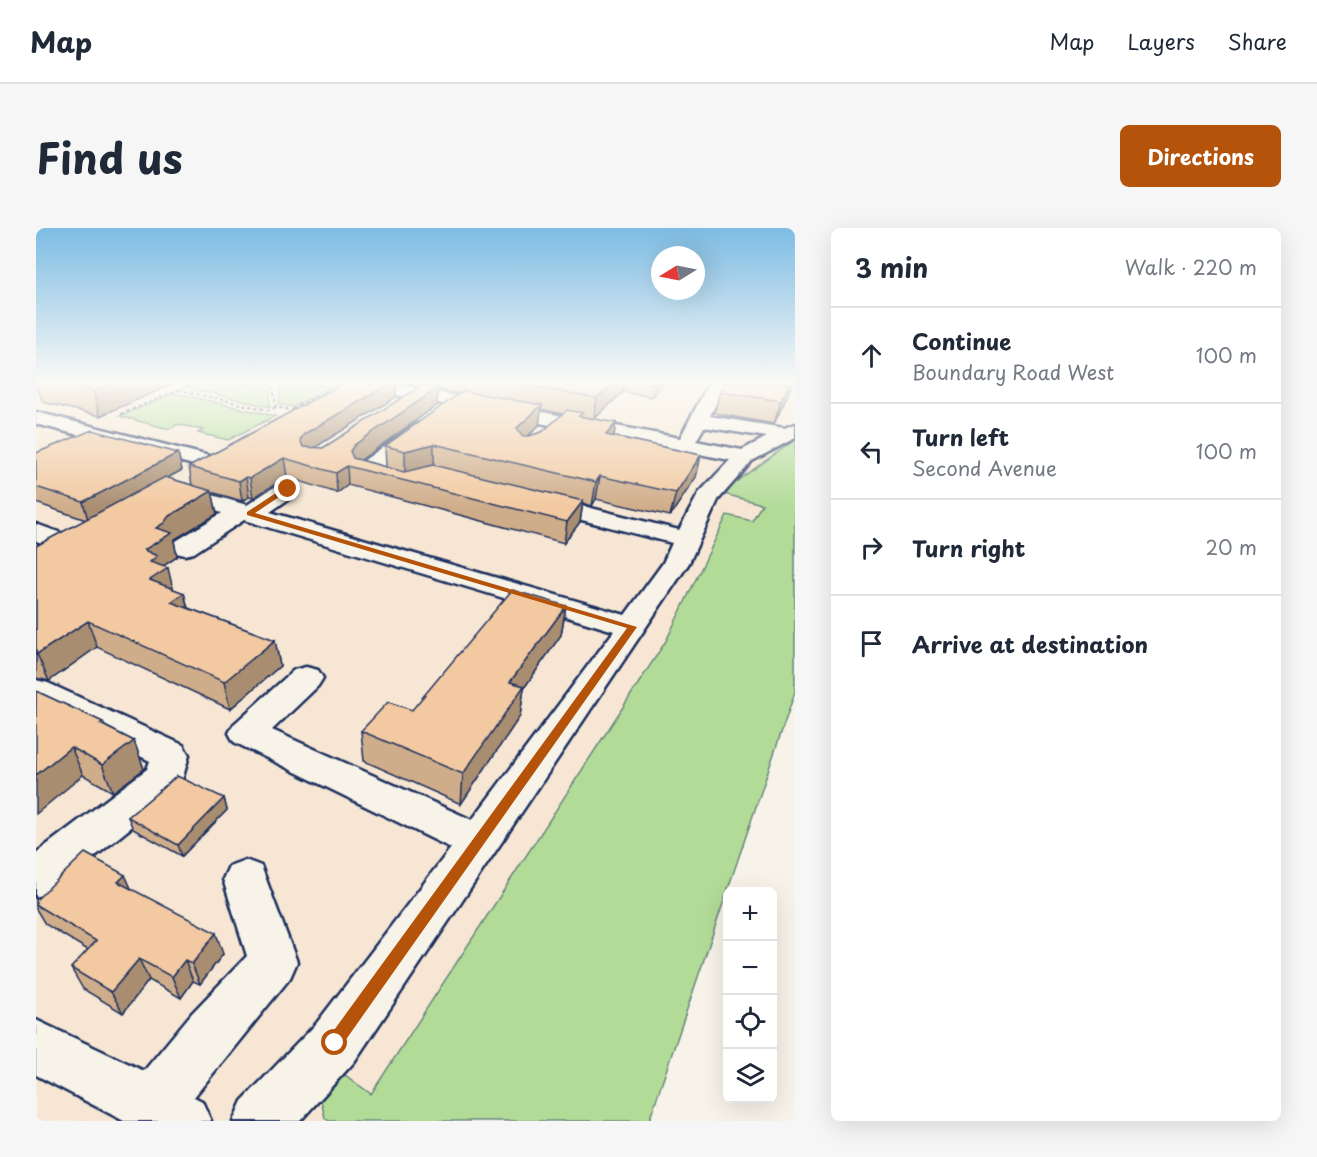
<!DOCTYPE html>
<meta charset="utf-8">
<style>
body{margin:0;font-family:"Playpen Sans",sans-serif;background:#f6f6f7;color:#1f2937}
.controls{position:absolute;right:18px;bottom:18px;display:grid;overflow:hidden;border-radius:9px;box-shadow:0 6px 24px #0002}
.controls button{width:54px;height:54px;display:grid;place-items:center;padding:0;border:0;border-bottom:2px solid #e0e1e3;background:#fff;color:#1f2937;font:30px sans-serif}
.compass{position:absolute;left:615px;top:18px;width:54px;height:54px;border-radius:50%;background:#fff;box-shadow:0 6px 24px #0002;rotate:260deg}
.stop{position:absolute;width:18px;height:18px;margin:-14px;border:4px solid #b45309;border-radius:50%;background:#fff}
.stop.end{background:#b45309;border-color:#fff;box-shadow:0 2px 6px #0008}
.list{margin:0;padding:0;list-style:none}
h2{display:flex;justify-content:space-between;align-items:center;height:78px;margin:0;padding:0 24px;font-size:26px}
h2 small{font-size:20px;font-weight:400;color:#747a83}
.list li{display:grid;grid-template-columns:39px 1fr auto;gap:18px;align-items:center;box-sizing:border-box;height:96px;padding:0 24px;border-top:2px solid #e0e1e3}
.list b{display:block;font-size:22px;white-space:nowrap}
.list p{margin:0;font-size:20px;white-space:nowrap;color:#747a83}
.list em{font-size:20px;font-style:normal;color:#747a83}
.icon{flex:none;width:33px;height:33px;fill:none;stroke:currentColor;stroke-width:2;stroke-linecap:round;stroke-linejoin:round}
.map{position:relative;flex:none;width:759px;height:893px;overflow:hidden;border-radius:9px}
header{display:flex;align-items:center;gap:36px;box-sizing:border-box;height:84px;padding:0 30px;background:#fff;border-bottom:2px solid #e0e1e3}
header strong{font-size:28px}
nav{display:flex;gap:33px;margin-inline-start:auto;font-size:21px}
.intro{display:flex;align-items:center;justify-content:space-between;box-sizing:border-box;height:144px;padding:0 36px}
h1{margin:0;font-size:42px}
.button{padding:15px 27px;border-radius:9px;background:#b45309;color:#fff;font-size:21px;font-weight:700}
main{display:flex;gap:36px;padding:0 36px}
aside{flex:1;background:#fff;border-radius:9px;box-shadow:0 6px 24px #0002}
.map>svg:first-child{display:block}
</style>
<header>
<strong>Map</strong>
<nav><a>Map</a><a>Layers</a><a>Share</a></nav>
</header>
<div class="intro"><h1>Find us</h1><a class="button">Directions</a></div>
<main>
<div class="map">
<svg width="759" height="893" viewBox="0 0 759 893">
<rect width="100%" height="100%" fill="#f7f3e8"/>
<filter id="ink" filterUnits="userSpaceOnUse"><feTurbulence type="fractalNoise" baseFrequency=".0167" numOctaves="2"/><feDisplacementMap in="SourceGraphic" scale="12" xChannelSelector="R" yChannelSelector="G"/><feConvolveMatrix kernelMatrix="1 2 1 2 8 2 1 2 1" color-interpolation-filters="sRGB"/></filter>
<g filter="url(#ink)">
<!-- built -->
<polygon fill="#f6e6d3" points="0,155 759,155 759,464 613,893 0,893"/>
<!-- green -->
<g fill="#b2db98" stroke="#66857b" stroke-width="1.5">
<polygon points="165,155 209,155 234,161 234,179 154,160"/>
<polygon points="245,155 285,155 284,157 294,160 257,179 243,176"/>
<polygon points="139,165 239,188 192,212 162,205 167,202 142,196 133,201 84,188"/>
<polygon points="759,212 759,464 613,893 293,893 289,890 283,864 294,836 335,866 630,413 691,287 716,293 726,276 684,265"/>
</g>
<g fill="none" stroke-linecap="round" stroke-linejoin="round">
<defs>
<g id="minor">
<path d="M321,155H353L644,210L673,155H690L674,188L748,200L759,196V210L716,233L682,272L653,335L318,834L264,893H197L206,873L280,796L415,620L198,514L193,505L198,496L258,442L270,439L282,442L287,450L282,458L236,502L436,592L578,403L208,292L158,325L149,327L140,325L136,319L140,313L186,285L127,267L124,262L127,257L135,255L211,277C226,268 242,252 260,256L263,261L260,266L234,284L589,387L627,335L636,315L495,279L491,274L495,269L503,267L643,302L663,265L694,232L329,161L323,160ZM668,199L731,209L706,222L660,213Z"/>
<polygon points="0,184 185,231 188,236 185,241 177,242 0,196"/>
<polygon points="385,195 392,197 395,201 392,205 345,241 365,247 368,252 365,257 357,259 320,248 317,243 320,238 378,197"/>
<polygon points="0,296 42,311 46,316 42,321 33,324 0,313"/>
<polygon points="0,452 12,455 147,517 153,527 147,549 142,559 93,601 16,663 0,669 0,625 111,541 114,533 0,477"/>
<polygon points="209,632 225,638 261,734 254,750 158,869 166,873 175,893 88,893 0,847 0,792 108,843 156,785 211,728 187,651 193,638"/>
</g>
</defs>
<!-- minor casing -->
<use href="#minor" stroke="#1b2f5e" stroke-width="5"/>
<!-- path -->
<g stroke="#1b2f5e" stroke-width="2" stroke-dasharray="3 3" stroke-linecap="butt">
<polyline points="232,155 237,159 240,179 262,183"/>
<polyline points="143,162 232,182 240,179"/>
<polyline points="257,181 304,155"/>
<polyline points="85,186 160,155"/>
</g>
<!-- minor -->
<use href="#minor" fill="#f7f3e8" fill-rule="evenodd"/>
</g>
<!-- wall -->
<g fill="#d0ad8a" stroke="#1b2f5e" stroke-width="1.5" fill-rule="evenodd">
<polygon points="0,155 139,155 64,188 7,174 2,160 0,161"/>
<path d="M308,155H360V169L279,219L287,220L384,159L367,155H628L616,169L587,164L558,191L580,195L578,208L665,227L660,249L634,288L560,271L556,278L547,275L544,294L528,315L312,257L301,265L251,249L217,270L213,269L206,273L176,264L181,286L139,311L138,313L141,329L127,338L137,361L148,365L152,380L239,412L244,438L194,481L61,419L13,453L0,450V318L50,292L0,275V225H142L146,242L131,250L156,257L153,239ZM402,162L423,166L349,218L350,239L325,232L401,177ZM505,181L527,186L506,204L493,208L503,197Z"/>
<polygon points="688,155 757,155 738,196 678,185 684,164"/>
<polygon points="530,378 525,407 488,460 484,488 425,576 328,533 325,503 376,482"/>
<polygon points="0,463 67,494 69,498 98,513 108,541 77,564 47,547"/>
<polygon points="188,570 191,582 146,628 97,601 92,589"/>
<polygon points="89,647 95,661 187,726 164,756 157,753 145,770 113,752 87,785 47,761 35,740 52,722 9,696 0,681 0,672"/>
</g>
<!-- shaded-wall -->
<g fill="#a98d71" stroke="#1b2f5e" stroke-width="1.5">
<polygon points="75,155 139,155 64,188 57,163"/>
<polygon points="355,155 360,155 360,169 270,225 264,212 268,206"/>
<polygon points="578,155 589,155 587,164 558,191 561,170"/>
<polygon points="619,155 628,155 616,169"/>
<polygon points="754,155 757,155 738,196 745,173"/>
<polygon points="402,160 401,177 319,236 314,223 318,217"/>
<polygon points="506,177 503,197 479,221 481,200"/>
<polygon points="580,195 576,216 570,207"/>
<polygon points="398,216 398,238 369,246 369,223"/>
<polygon points="142,225 146,242 52,292 47,274"/>
<polygon points="665,227 660,249 634,288 640,265"/>
<polygon points="248,230 251,249 217,270 214,250"/>
<polygon points="311,238 312,257 301,265 300,245"/>
<polygon points="564,248 560,271 556,278 560,254"/>
<polygon points="210,249 213,269 206,273 203,253"/>
<polygon points="176,263 181,286 139,311 138,313 141,329 124,340 132,340 138,365 114,352 108,322 120,300 133,288"/>
<polygon points="547,273 544,294 528,315 531,294"/>
<polygon points="148,365 154,390 135,374"/>
<polygon points="530,378 525,407 488,460 484,488 425,576 427,546 474,454"/>
<polygon points="52,393 61,419 13,453 1,426"/>
<polygon points="239,412 244,438 194,481 188,454"/>
<polygon points="98,513 108,541 77,564 66,537"/>
<polygon points="35,519 47,547 0,586 0,547"/>
<polygon points="188,570 191,582 146,628 142,617"/>
<polygon points="89,647 99,669 82,654"/>
<polygon points="180,705 187,726 164,756 156,736"/>
<polygon points="103,731 113,752 87,785 75,764"/>
<polygon points="149,732 157,753 145,770 136,749"/>
</g>
<!-- building -->
<g fill="#f2c9a1" stroke="#1b2f5e" stroke-width="1.5">
<polygon points="24,155 75,155 57,163"/>
<polygon points="308,155 355,155 268,206 264,212 267,219 287,220 386,157 402,160 318,217 314,223 317,230 368,244 397,237 547,273 531,294 311,238 300,245 248,230 214,250 210,249 203,253 153,239"/>
<polygon points="476,155 578,155 561,170"/>
<polygon points="688,155 754,155 745,173 684,164"/>
<polygon points="427,163 506,177 481,200 486,208 493,208 506,204 531,182 547,185 543,188 580,195 570,207 665,227 640,265 564,248 560,254 398,216 369,223 349,218"/>
<polygon points="56,202 142,225 47,274 0,259 0,225"/>
<polygon points="129,249 176,263 133,288 128,295 120,300 136,305 108,322 121,328 114,334 132,340 114,352 148,365 135,374 239,412 188,454 52,393 1,426 0,426 0,318"/>
<polygon points="476,362 530,378 474,454 488,458 427,546 325,503 352,474 376,482"/>
<polygon points="0,463 67,494 64,496 98,513 66,537 35,519 0,547"/>
<polygon points="141,548 188,570 142,617 92,589"/>
<polygon points="49,625 89,647 82,654 180,705 156,736 149,732 136,749 103,731 75,764 35,740 60,713 0,677 0,672"/>
</g>
</g>
<!-- sky -->
<linearGradient id="sky" x2="0" y2="1"><stop stop-color="#7dbce4"/><stop offset="0.55" stop-color="#fbfaf5"/><stop offset="1" stop-color="#fbfaf5" stop-opacity="0"/></linearGradient>
<rect width="759" height="280" fill="url(#sky)"/>
<!-- route -->
<polygon fill="#b45309" points="249,259 255,261 219,285 601,399 304,820 299,823 293,820 291,815 293,809 591,400 211,287 211,284"/>
</svg>
<div class="controls">
<button>+</button>
<button>−</button>
<button><svg class="icon" aria-label="locate" viewBox="0 0 24 24"><circle cx="12" cy="12" r="6"/><path d="M12 2v4M12 18v4M2 12h4M18 12h4"/></svg></button>
<button><svg class="icon" aria-label="layers" viewBox="0 0 24 24"><path d="M12 4l9 5-9 5-9-5zM3 14l9 5 9-5"/></svg></button>
</div>
<svg class="compass" viewBox="-18 -18 36 36"><path d="M0-13l5 13h-10z" fill="#e53935"/><path d="M0 13l5-13h-10z" fill="#747a83"/></svg>
<div class="stop" style="left:299px;top:815px"></div>
<div class="stop end" style="left:252px;top:261px"></div>
</div>
<aside>
<h2>3 min<small>Walk · 220 m</small></h2>
<ul class="list">
<li><svg class="icon" aria-label="ahead" viewBox="0 0 24 24"><path d="M12 20V5M6 11l6-6 6 6"/></svg><div><b>Continue</b><p>Boundary Road West</p></div><em>100 m</em></li>
<li><svg class="icon" aria-label="left" viewBox="0 0 24 24"><path d="M17 20v-9H6M10 6l-5 5 5 5"/></svg><div><b>Turn left</b><p>Second Avenue</p></div><em>100 m</em></li>
<li><svg class="icon" aria-label="right" viewBox="0 0 24 24"><path d="M7 20v-9h11M14 6l5 5-5 5"/></svg><div><b>Turn right</b></div><em>20 m</em></li>
<li><svg class="icon" aria-label="arrive" viewBox="0 0 24 24"><path d="M6 21V4h12l-3 4 3 4H6"/></svg><div><b>Arrive at destination</b></div></li>
</ul>
</aside>
</main>
